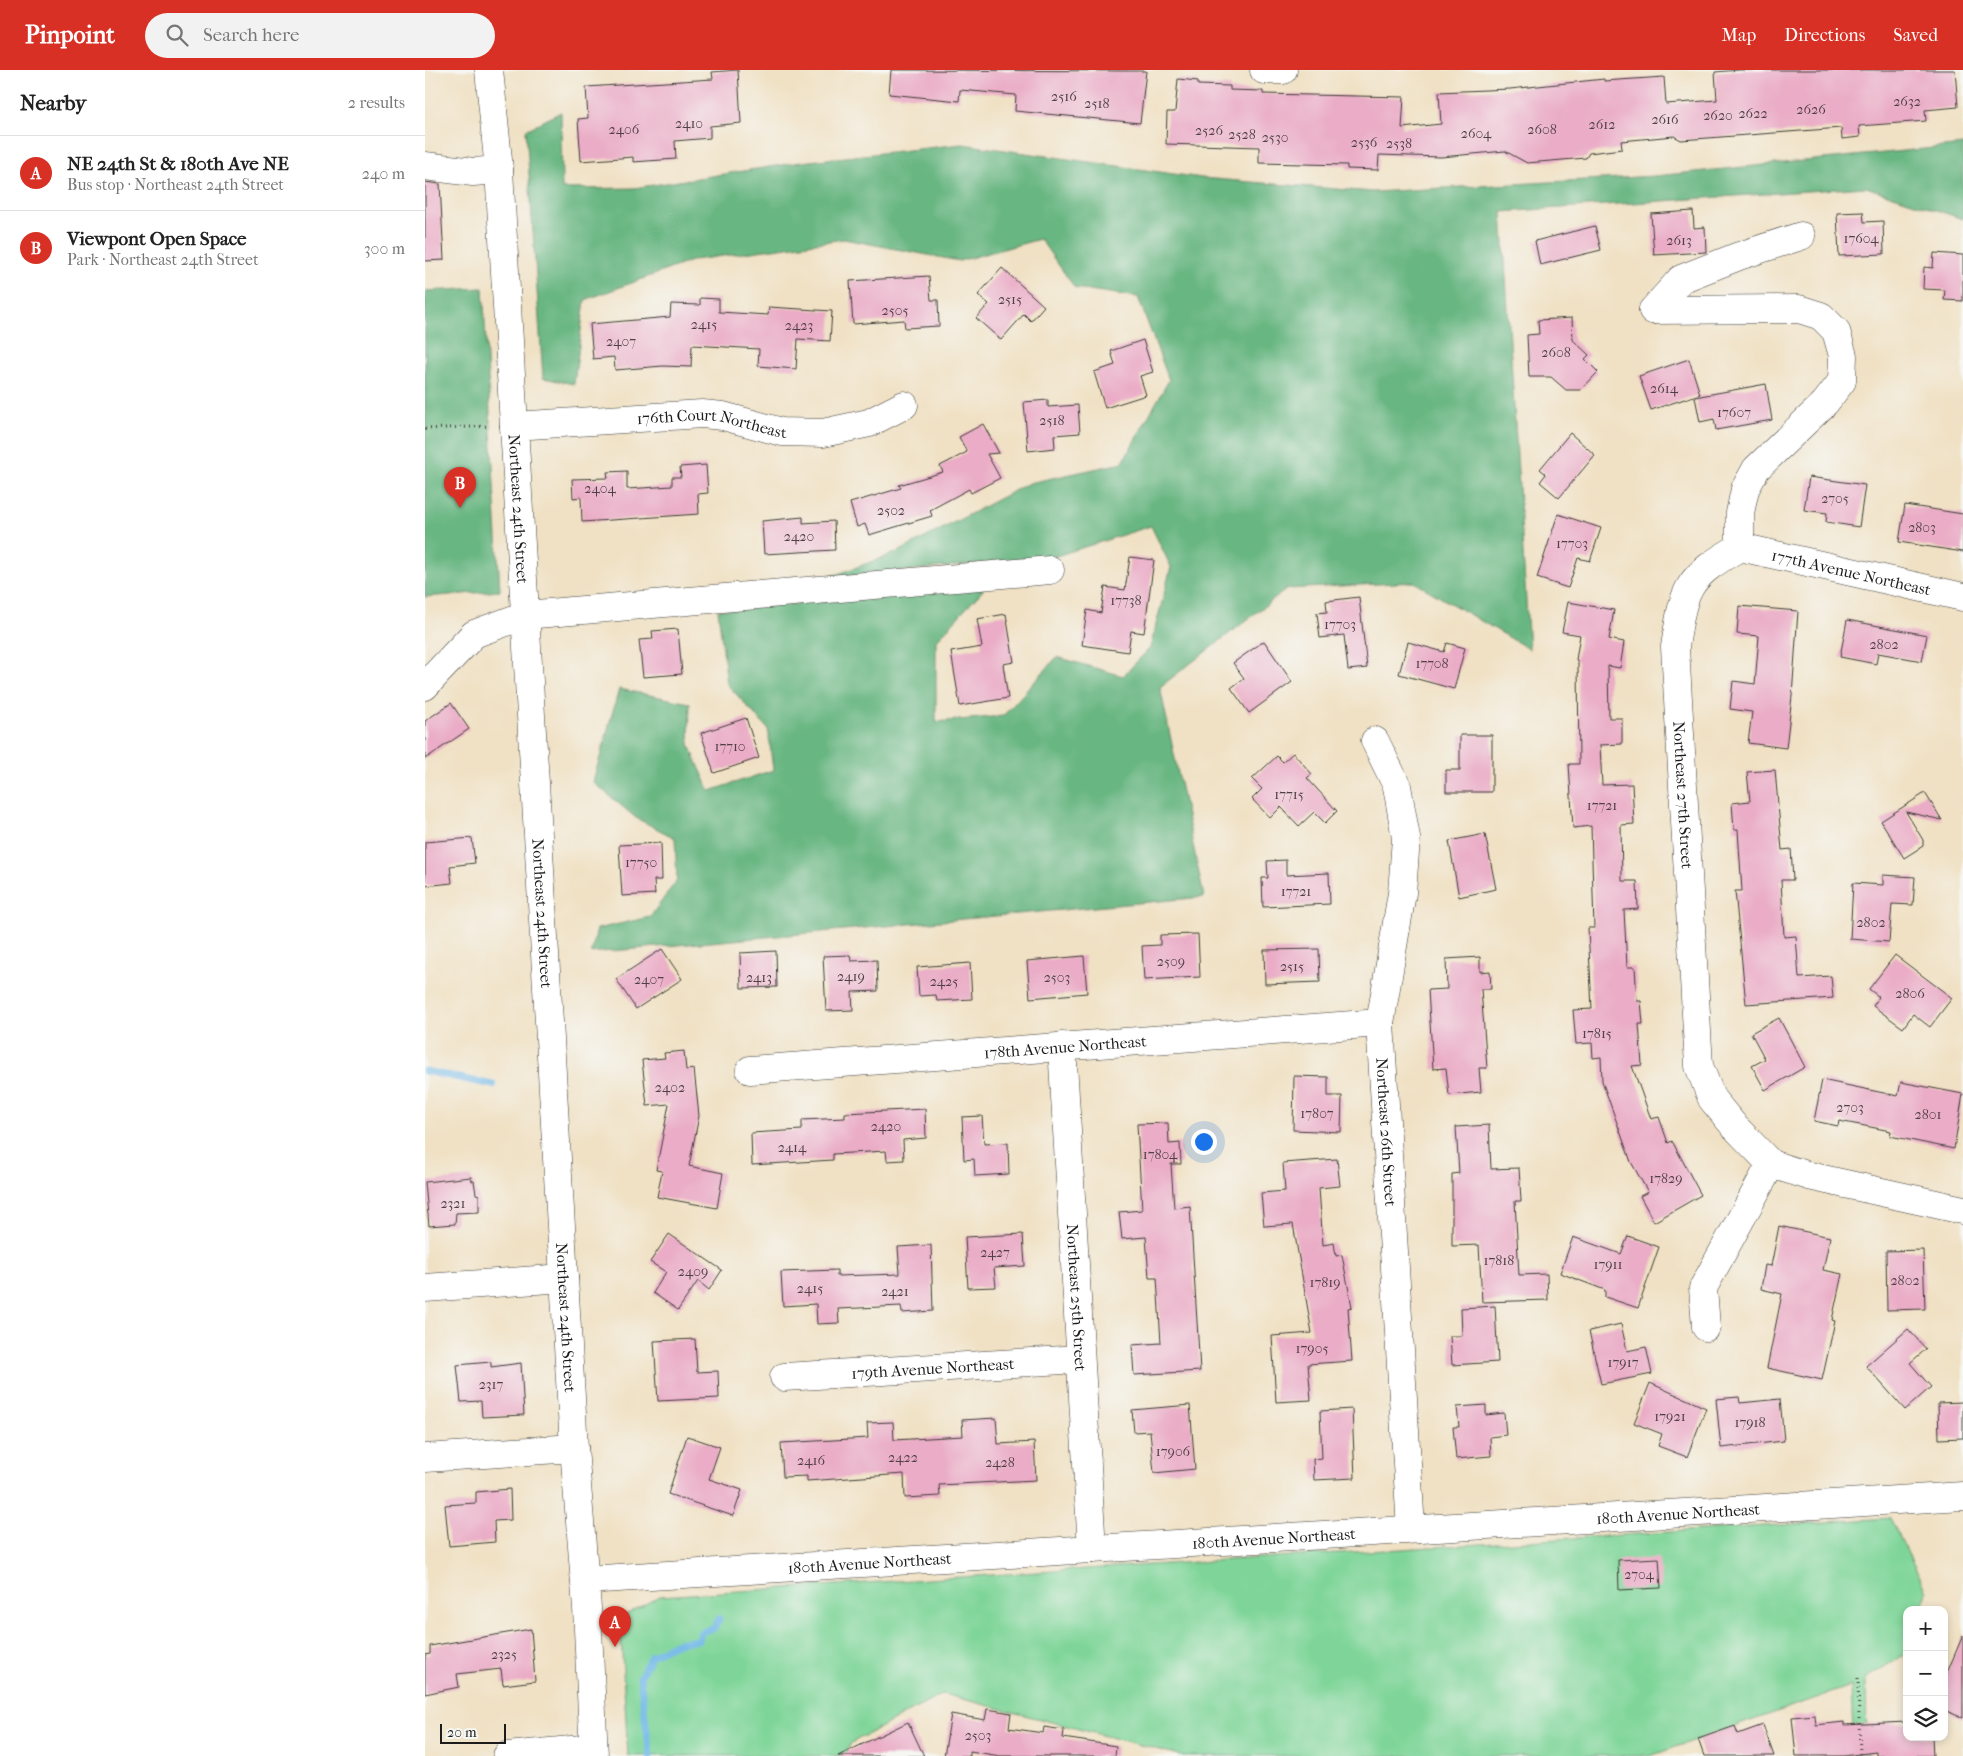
<!DOCTYPE html>
<meta charset="utf-8">
<style>
body{margin:0;font-family:"IM FELL French Canon",serif;background:#f2f2f2;color:#222}
.controls{position:absolute;right:15px;bottom:15px;display:grid;overflow:hidden;border-radius:10px;box-shadow:0 2px 8px #0003}
.controls button{width:45px;height:45px;display:grid;place-items:center;padding:0;border:0;border-bottom:1px solid #e0e0e0;background:#fff;color:#222;font:25px sans-serif}
.scale{position:absolute;left:15px;bottom:12px;width:66px;box-sizing:border-box;padding-left:5px;border:2px solid #1c1c1c;border-top:0;font-size:14px;line-height:18px;white-space:nowrap;color:#1c1c1c;-webkit-text-stroke:4px #f6f6f2;paint-order:stroke}
.you{position:absolute;left:778px;top:1071px;width:18px;height:18px;margin:-12px;border:4px solid #fff;border-radius:50%;background:#1a73e8;box-shadow:0 0 0 8px #1a73e833}
.badge{display:grid;place-items:center;width:32px;height:32px;border-radius:50%;background:#d93025;color:#fff;font-size:16px;font-weight:700}
.pin{position:absolute;translate:-50% -41px;filter:drop-shadow(0 1px 2px #0008)}
.pin::after{content:'';position:absolute;top:26px;width:18px;height:15px;background:inherit;clip-path:polygon(0 0,100% 0,50% 100%)}
.list{margin:0;padding:0;list-style:none}
h2{display:flex;justify-content:space-between;align-items:center;height:65px;margin:0;padding:0 20px;font-size:21px}
h2 small{font-size:16px;font-weight:400;color:#767676}
.list li{display:grid;grid-template-columns:32px 1fr auto;gap:15px;align-items:center;box-sizing:border-box;height:75px;padding:0 20px;border-top:1px solid #e0e0e0}
.list b{display:block;font-size:19px;white-space:nowrap}
.list p{margin:0;font-size:16px;white-space:nowrap;color:#767676}
.list em{font-size:16px;font-style:normal;color:#767676}
.icon{flex:none;width:28px;height:28px;fill:none;stroke:currentColor;stroke-width:2;stroke-linecap:round;stroke-linejoin:round}
.map{position:relative;flex:none;width:1538px;height:1686px;overflow:hidden}
header{display:flex;align-items:center;gap:30px;box-sizing:border-box;height:70px;padding:0 25px;background:#d93025;color:#fff}
header strong{font-size:24px}
nav{display:flex;gap:28px;margin-inline-start:auto;font-size:18px}
.search{width:350px;height:45px;background:#f2f2f2;display:flex;align-items:center;gap:12px;box-sizing:border-box;padding:0 18px;border-radius:28px;color:#767676;font-size:19px}
main{display:flex}
aside{flex:1;background:#fff}
.map>svg:first-child{display:block}
</style>
<header>
<strong>Pinpoint</strong>
<div class="search"><svg class="icon" aria-label="search" viewBox="0 0 24 24"><circle cx="10" cy="10" r="6"/><path d="M15 15l6 6"/></svg>Search here</div>
<nav><a>Map</a><a>Directions</a><a>Saved</a></nav>
</header>
<main>
<aside>
<h2>Nearby<small>2 results</small></h2>
<ul class="list">
<li><span class="badge">A</span><div><b>NE 24th St &amp; 180th Ave NE</b><p>Bus stop · Northeast 24th Street</p></div><em>240 m</em></li>
<li><span class="badge">B</span><div><b>Viewpont Open Space</b><p>Park · Northeast 24th Street</p></div><em>300 m</em></li>
</ul>
</aside>
<div class="map">
<svg width="1538" height="1686" viewBox="0 0 1538 1686">
<rect width="100%" height="100%" fill="#f6f6f2"/>
<filter id="ink" filterUnits="userSpaceOnUse"><feTurbulence type="fractalNoise" baseFrequency=".02" numOctaves="2"/><feDisplacementMap in="SourceGraphic" scale="10" xChannelSelector="R" yChannelSelector="G"/><feConvolveMatrix kernelMatrix="1 2 1 2 8 2 1 2 1" color-interpolation-filters="sRGB"/></filter>
<filter id="wash" filterUnits="userSpaceOnUse"><feTurbulence type="fractalNoise" baseFrequency=".0096" numOctaves="4" result="noise"/><feDisplacementMap in="SourceGraphic" scale="20" xChannelSelector="R" yChannelSelector="G"/><feGaussianBlur stdDeviation="1.12" result="paint"/><feColorMatrix in="noise" values="0 0 0 0 0 0 0 0 0 0 0 0 0 0 0 0 0 1.4 0 .05"/><feComposite in="paint" operator="in"/></filter>
<g filter="url(#wash)">
<rect width="100%" height="100%" fill="#f0e1c4"/>
<!-- green -->
<polygon fill="#7fd599" stroke="#4e785a" points="1465,1448 1502,1521 1497,1540 1482,1540 1482,1583 1441,1608 1442,1686 1429,1686 1426,1616 1225,1686 758,1686 518,1624 426,1673 420,1686 203,1686 195,1548 235,1526"/>
<!-- forest -->
<g fill="#67b681" stroke="#42694e">
<polygon points="136,42 137,119 209,118 376,92 537,74 777,108 948,122 1230,106 1538,75 1538,149 1441,117 1077,142 1104,579 989,512 862,519 735,617 779,827 166,883 172,859 225,847 252,810 250,768 211,748 168,712 194,619 265,633 264,674 285,721 348,700 343,659 302,614 293,540 559,519 511,571 511,652 578,646 632,587 698,606 725,578 746,497 726,456 631,486 399,509 473,482 604,413 697,393 744,310 713,227 650,218 615,169 534,191 419,169 269,190 160,230 149,314 118,308 101,60"/>
<polygon points="58,218 75,521 0,527 0,221"/>
</g>
<g fill="none" stroke-linecap="round" stroke-linejoin="round">
<!-- stream -->
<g stroke="#70b8e7" stroke-width="7">
<polyline points="0,1001 68,1015"/>
<polyline points="225,1686 215,1607 226,1586 252,1573 274,1570 276,1562 289,1558 294,1549"/>
</g>
</g>
<g id="blocks">
<!-- building -->
<g fill="#eaacc6">
<polygon points="313,0 316,53 285,56 285,68 250,71 251,89 208,92 208,87 156,91 153,49 163,48 161,17 288,9 287,2"/>
<polygon points="466,0 721,1 715,53 590,41 591,25 535,20 534,31 464,24"/>
<polygon points="1315,0 1530,0 1533,37 1500,40 1501,51 1434,56 1435,67 1417,69 1416,58 1256,70 1249,66 1196,71 1197,79 1164,83 1161,88 1102,93 1080,81 1016,87 954,85 953,100 922,99 922,95 834,93 834,77 741,74 742,42 750,42 753,9 773,11 773,15 805,16 805,20 838,21 838,24 979,27 977,58 1016,54 1014,22 1085,19 1179,9 1179,11 1239,7 1241,34 1292,30 1290,2"/>
<polygon points="0,112 15,114 19,190 0,191"/>
<polygon points="1268,141 1269,158 1280,157 1281,182 1229,185 1226,144"/>
<polygon points="1438,142 1439,152 1458,151 1459,184 1414,186 1412,143"/>
<polygon points="1170,156 1176,180 1115,195 1110,171"/>
<polygon points="1509,183 1538,185 1538,231 1519,230 1520,220 1498,219 1499,197 1508,198"/>
<polygon points="577,198 619,236 606,251 599,244 576,270 551,248 564,234 553,225"/>
<polygon points="504,206 506,230 513,230 514,256 480,258 479,250 428,254 425,211"/>
<polygon points="275,228 294,229 294,242 343,245 344,237 407,241 405,271 373,269 371,299 333,296 334,279 267,275 266,297 238,296 190,300 189,287 168,289 165,254 245,247 246,234 275,235"/>
<polygon points="1147,248 1148,270 1164,285 1160,289 1173,302 1156,320 1141,320 1126,307 1104,307 1102,265 1114,264 1113,250"/>
<polygon points="718,270 728,302 715,306 721,325 680,338 669,302 690,295 686,281"/>
<polygon points="1264,289 1275,324 1226,340 1214,306"/>
<polygon points="1341,314 1347,350 1291,360 1289,349 1275,352 1270,327"/>
<polygon points="623,330 623,337 653,335 655,363 629,365 630,378 603,381 599,332"/>
<polygon points="558,354 574,383 562,384 575,408 546,423 544,419 505,440 507,446 444,465 440,454 432,457 425,433 476,418 474,415 518,402 515,396 542,382 534,367"/>
<polygon points="1145,363 1170,385 1134,428 1115,412 1121,404 1115,399"/>
<polygon points="281,395 283,423 273,424 274,444 157,452 156,427 148,428 147,409 183,408 182,402 202,401 202,419 247,416 247,407 256,407 255,397"/>
<polygon points="1384,407 1440,415 1434,457 1401,452 1402,443 1379,440"/>
<polygon points="1480,435 1538,444 1538,482 1474,472"/>
<polygon points="1133,444 1176,458 1165,491 1153,488 1143,518 1112,508"/>
<polygon points="378,447 378,453 409,451 410,480 339,484 337,451"/>
<polygon points="705,487 729,490 719,563 706,561 703,582 657,575 662,540 676,543 680,517 700,520"/>
<polygon points="934,527 942,598 923,600 919,565 895,568 892,543 902,542 901,531"/>
<polygon points="1143,532 1189,540 1184,569 1199,572 1195,598 1183,596 1184,648 1197,648 1197,674 1175,675 1177,715 1207,714 1209,754 1196,755 1197,811 1212,811 1213,839 1199,840 1202,897 1210,897 1212,931 1216,931 1218,954 1214,954 1217,995 1207,996 1226,1049 1234,1047 1243,1073 1247,1071 1276,1125 1229,1152 1215,1126 1223,1122 1206,1092 1177,1011 1176,987 1168,988 1167,973 1151,974 1148,940 1167,939 1163,858 1169,858 1166,756 1148,758 1144,694 1154,694 1153,591 1151,590 1155,565 1137,562"/>
<polygon points="1314,536 1373,541 1367,626 1361,678 1323,673 1327,642 1305,639 1308,611 1330,614 1334,566 1312,564"/>
<polygon points="581,544 589,592 578,594 583,628 535,636 526,582 557,577 552,549"/>
<polygon points="1422,550 1502,565 1497,591 1453,583 1451,594 1415,587"/>
<polygon points="253,559 257,604 218,607 214,570 228,569 227,561"/>
<polygon points="839,571 867,612 824,643 806,618 819,608 808,593"/>
<polygon points="983,572 1019,582 1022,573 1040,578 1029,619 974,604"/>
<polygon points="26,633 44,659 0,689 0,651"/>
<polygon points="321,648 334,688 289,703 276,663"/>
<polygon points="1035,665 1067,665 1067,722 1021,722 1021,700 1035,700"/>
<polygon points="868,683 887,704 882,708 912,741 900,753 889,742 874,756 856,737 845,748 827,729 837,719 827,709 852,686 858,692"/>
<polygon points="1350,700 1357,780 1366,779 1368,810 1356,810 1359,867 1371,866 1374,908 1406,906 1408,928 1321,934 1310,821 1317,821 1313,760 1309,760 1307,733 1325,731 1322,702"/>
<polygon points="1500,723 1517,750 1481,742 1498,770 1498,776 1479,788 1456,751"/>
<polygon points="1060,764 1071,819 1034,827 1024,771"/>
<polygon points="47,768 50,793 25,796 27,813 0,816 0,772"/>
<polygon points="236,773 237,810 229,810 230,824 197,826 194,775"/>
<polygon points="861,790 861,805 904,803 905,834 838,837 837,808 843,808 842,791"/>
<polygon points="1458,805 1490,807 1488,835 1467,834 1464,872 1425,869 1428,813 1458,815"/>
<polygon points="773,864 775,907 719,910 717,876 735,875 735,865"/>
<polygon points="237,879 257,909 211,939 191,909"/>
<polygon points="894,879 895,912 840,914 839,880"/>
<polygon points="351,881 352,917 316,918 315,883"/>
<polygon points="425,885 426,891 452,890 453,921 427,922 428,940 401,941 398,886"/>
<polygon points="1470,885 1527,928 1505,957 1488,944 1478,958 1448,936 1454,927 1444,919"/>
<polygon points="659,886 662,923 605,928 602,891"/>
<polygon points="1055,887 1055,902 1065,901 1066,919 1056,919 1062,998 1054,998 1056,1022 1024,1025 1021,998 1008,999 1003,920 1022,919 1021,889"/>
<polygon points="545,893 547,929 512,931 511,925 494,926 492,897"/>
<polygon points="1354,948 1380,997 1340,1020 1327,996 1340,989 1326,963"/>
<polygon points="259,981 261,1000 269,999 274,1046 264,1096 298,1103 292,1138 232,1127 237,1101 231,1100 244,1034 222,1036 217,990 240,988 239,983"/>
<polygon points="869,1006 903,1007 903,1026 917,1026 916,1062 868,1060"/>
<polygon points="1397,1010 1473,1026 1476,1012 1538,1024 1529,1079 1465,1066 1466,1061 1414,1051 1413,1056 1389,1051"/>
<polygon points="500,1039 501,1068 478,1070 479,1090 462,1091 461,1081 408,1084 408,1090 327,1095 326,1063 377,1060 377,1050 420,1048 420,1043"/>
<polygon points="557,1046 559,1074 583,1073 584,1104 550,1106 549,1089 539,1090 537,1047"/>
<polygon points="743,1053 744,1074 755,1073 756,1094 746,1094 749,1138 765,1136 775,1301 709,1305 707,1275 736,1273 732,1208 724,1208 721,1167 697,1169 694,1142 717,1140 712,1054"/>
<polygon points="1064,1055 1066,1099 1094,1098 1096,1131 1090,1131 1094,1205 1122,1204 1123,1230 1057,1232 1054,1175 1027,1176 1027,1104 1034,1103 1031,1057"/>
<polygon points="912,1089 915,1116 894,1118 898,1175 909,1173 911,1186 917,1185 927,1237 923,1238 927,1291 883,1294 886,1330 851,1332 847,1266 887,1263 868,1154 839,1156 836,1123 860,1121 858,1093"/>
<polygon points="46,1107 47,1111 49,1111 51,1124 54,1125 54,1142 31,1143 30,1154 4,1156 0,1112"/>
<polygon points="1354,1156 1405,1167 1398,1200 1417,1204 1407,1250 1410,1251 1397,1310 1342,1298 1357,1224 1336,1219 1340,1195 1346,1196"/>
<polygon points="244,1164 297,1200 284,1220 273,1211 253,1240 228,1223 241,1202 225,1192"/>
<polygon points="598,1164 600,1196 569,1198 571,1217 543,1218 540,1167"/>
<polygon points="1203,1166 1234,1177 1213,1238 1180,1227 1180,1220 1135,1203 1148,1167 1196,1184"/>
<polygon points="506,1175 508,1241 477,1243 476,1236 413,1239 414,1253 392,1254 391,1234 358,1236 356,1202 412,1200 412,1206 475,1204 473,1177"/>
<polygon points="1498,1180 1500,1239 1462,1240 1461,1181"/>
<polygon points="1070,1236 1073,1292 1027,1295 1025,1266 1037,1266 1036,1238"/>
<polygon points="1196,1254 1202,1281 1221,1277 1227,1304 1176,1314 1164,1261"/>
<polygon points="1483,1259 1501,1279 1485,1293 1506,1317 1480,1340 1441,1296"/>
<polygon points="270,1269 272,1302 293,1301 294,1328 233,1331 229,1271"/>
<polygon points="66,1292 66,1297 96,1293 99,1345 57,1347 56,1331 36,1332 32,1295"/>
<polygon points="1225,1313 1281,1338 1262,1387 1233,1376 1237,1364 1209,1353"/>
<polygon points="1314,1327 1315,1333 1355,1329 1359,1371 1296,1378 1291,1329"/>
<polygon points="1538,1332 1538,1368 1514,1369 1513,1333"/>
<polygon points="765,1335 770,1399 729,1403 725,1361 709,1362 707,1340"/>
<polygon points="1061,1335 1061,1345 1079,1343 1081,1365 1065,1367 1066,1386 1031,1389 1028,1357 1034,1357 1032,1337"/>
<polygon points="927,1339 930,1408 889,1410 888,1389 897,1388 895,1341"/>
<polygon points="571,1348 573,1374 609,1372 611,1410 514,1415 515,1426 480,1428 479,1404 382,1411 382,1406 358,1407 356,1373 443,1368 442,1353 468,1352 469,1370 538,1366 537,1350"/>
<polygon points="262,1366 295,1377 284,1409 317,1420 308,1446 243,1424"/>
<polygon points="85,1419 86,1450 69,1451 70,1472 24,1476 20,1435 51,1433 51,1422"/>
<polygon points="1234,1488 1236,1518 1194,1520 1193,1490"/>
<polygon points="106,1559 110,1611 78,1615 76,1599 32,1604 34,1617 0,1624 0,1585 5,1584 5,1576"/>
<polygon points="1538,1565 1538,1648 1519,1640 1519,1610"/>
<polygon points="562,1639 586,1643 584,1658 618,1663 619,1657 639,1660 638,1668 691,1676 690,1686 575,1686 545,1681 545,1686 519,1686 526,1644 560,1650"/>
<polygon points="1390,1645 1391,1655 1419,1652 1419,1655 1482,1652 1482,1667 1507,1667 1508,1686 1451,1686 1451,1682 1419,1686 1371,1686 1367,1647"/>
<polygon points="483,1652 499,1686 413,1686"/>
<polygon points="1338,1655 1349,1686 1279,1686 1273,1669 1310,1656 1313,1664"/>
</g>
</g>
</g>
<g filter="url(#ink)">
<use href="#blocks" fill-opacity="0" stroke="#3c3a35" stroke-width="1"/>
<g fill="none" stroke-linecap="round" stroke-linejoin="round">
<defs>
<g id="minor">
<polyline points="839,0 858,0"/>
<polyline points="0,96 48,102 74,100"/>
<path id="s1" d="M1228,240L1374,239L1396,246L1411,261L1418,286L1417,311L1400,333L1331,399L1320,419L1315,443V477C1261,508 1259,517 1250,577L1274,996L1287,1029L1310,1057L1346,1094L1278,1218L1281,1257"/>
<polyline points="1228,240 1256,209 1314,186 1376,166"/>
<path id="s2" d="M89,356L277,344L298,346L357,362L398,363L444,353L479,335"/>
<path id="s3" d="M1315,477L1538,527"/>
<polyline points="0,616 49,564 100,545 625,500"/>
<path id="s4" d="M950,671L972,716L981,768L977,823L955,953L986,1459"/>
<path id="s5" d="M637,976L667,1479"/>
<path id="s6" d="M325,1000L955,953"/>
<polyline points="1346,1094 1384,1106 1538,1140"/>
<polyline points="0,1218 139,1208"/>
<path id="s7" d="M359,1307L655,1289"/>
<polyline points="0,1388 149,1378"/>
<path id="s8" d="M160,1510L1538,1426"/>
<polyline points="82,1686 168,1678"/>
</g>
<g id="major">
<path id="s9" d="M64,0L74,100L149,1378L162,1538L169,1686"/>
</g>
</defs>
<!-- minor casing -->
<use href="#minor" stroke="#3c3a35" stroke-width="29"/>
<!-- major casing -->
<use href="#major" stroke="#3c3a35" stroke-width="29"/>
<!-- path -->
<g stroke="#3c3a35" stroke-width="3" stroke-dasharray="1 4" stroke-linecap="butt">
<polyline points="0,359 65,356"/>
<polyline points="1433,1608 1435,1686"/>
</g>
<!-- minor -->
<use href="#minor" stroke="#fff" stroke-width="28"/>
<!-- major -->
<use href="#major" stroke="#fff" stroke-width="28"/>
</g>
</g>
<g text-anchor="middle" dominant-baseline="central" stroke-width="4" stroke-linejoin="round" paint-order="stroke">
<!-- number labels -->
<g font-size="14" fill="#504046">
<text x="639" y="26">2516</text>
<text x="1482" y="31">2632</text>
<text x="672" y="33">2518</text>
<text x="1386" y="39">2626</text>
<text x="1328" y="43">2622</text>
<text x="1293" y="45">2620</text>
<text x="1240" y="49">2616</text>
<text x="264" y="53">2410</text>
<text x="1177" y="54">2612</text>
<text x="199" y="59">2406</text>
<text x="1117" y="59">2608</text>
<text x="784" y="60">2526</text>
<text x="1051" y="63">2604</text>
<text x="817" y="64">2528</text>
<text x="850" y="67">2530</text>
<text x="939" y="72">2536</text>
<text x="974" y="73">2538</text>
<text x="1436" y="168">17604</text>
<text x="1254" y="170">2613</text>
<text x="585" y="229">2515</text>
<text x="470" y="240">2505</text>
<text x="279" y="254">2415</text>
<text x="374" y="255">2423</text>
<text x="196" y="271">2407</text>
<text x="1131" y="282">2608</text>
<text x="1239" y="318">2614</text>
<text x="1309" y="342">17607</text>
<text x="627" y="350">2518</text>
<text x="175" y="418">2404</text>
<text x="1410" y="428">2705</text>
<text x="466" y="440">2502</text>
<text x="1497" y="457">2803</text>
<text x="374" y="466">2420</text>
<text x="1147" y="473">17703</text>
<text x="701" y="530">17738</text>
<text x="915" y="554">17703</text>
<text x="1459" y="574">2802</text>
<text x="1007" y="593">17708</text>
<text x="305" y="676">17710</text>
<text x="864" y="724">17715</text>
<text x="1177" y="735">17721</text>
<text x="216" y="792">17750</text>
<text x="871" y="821">17721</text>
<text x="1446" y="852">2802</text>
<text x="746" y="891">2509</text>
<text x="867" y="896">2515</text>
<text x="426" y="906">2419</text>
<text x="334" y="907">2413</text>
<text x="632" y="907">2503</text>
<text x="224" y="909">2407</text>
<text x="519" y="911">2425</text>
<text x="1485" y="923">2806</text>
<text x="1172" y="963">17815</text>
<text x="245" y="1017">2402</text>
<text x="1425" y="1037">2703</text>
<text x="892" y="1043">17807</text>
<text x="1503" y="1044">2801</text>
<text x="461" y="1056">2420</text>
<text x="367" y="1077">2414</text>
<text x="735" y="1084">17804</text>
<text x="1241" y="1108">17829</text>
<text x="28" y="1133">2321</text>
<text x="570" y="1182">2427</text>
<text x="1074" y="1190">17818</text>
<text x="1183" y="1194">17911</text>
<text x="268" y="1201">2409</text>
<text x="1480" y="1210">2802</text>
<text x="900" y="1212">17819</text>
<text x="385" y="1218">2415</text>
<text x="470" y="1221">2421</text>
<text x="887" y="1278">17905</text>
<text x="1198" y="1292">17917</text>
<text x="66" y="1314">2317</text>
<text x="1245" y="1346">17921</text>
<text x="1325" y="1352">17918</text>
<text x="748" y="1381">17906</text>
<text x="478" y="1387">2422</text>
<text x="386" y="1390">2416</text>
<text x="575" y="1392">2428</text>
<text x="1214" y="1504">2704</text>
<text x="79" y="1584">2325</text>
<text x="553" y="1665">2503</text>
</g>
<!-- street labels -->
<g font-size="16" fill="#1c1c1c" stroke="#f6f6f2">
<text stroke="none"><textPath href="#s2" startOffset="199">176th Court Northeast</textPath></text>
<text stroke="none"><textPath href="#s9" startOffset="440">Northeast 24th Street</textPath></text>
<text stroke="none"><textPath href="#s3" startOffset="114">177th Avenue Northeast</textPath></text>
<text stroke="none"><textPath href="#s1" startOffset="721">Northeast 27th Street</textPath></text>
<text stroke="none"><textPath href="#s9" startOffset="845">Northeast 24th Street</textPath></text>
<text stroke="none"><textPath href="#s6" startOffset="316">178th Avenue Northeast</textPath></text>
<text stroke="none"><textPath href="#s4" startOffset="399">Northeast 26th Street</textPath></text>
<text stroke="none"><textPath href="#s5" startOffset="252">Northeast 25th Street</textPath></text>
<text stroke="none"><textPath href="#s9" startOffset="1250">Northeast 24th Street</textPath></text>
<text stroke="none"><textPath href="#s7" startOffset="149">179th Avenue Northeast</textPath></text>
<text stroke="none"><textPath href="#s8" startOffset="1095">180th Avenue Northeast</textPath></text>
<text stroke="none"><textPath href="#s8" startOffset="690">180th Avenue Northeast</textPath></text>
<text stroke="none"><textPath href="#s8" startOffset="285">180th Avenue Northeast</textPath></text>
</g>
</g>
</svg>
<div class="controls">
<button>+</button>
<button>−</button>
<button><svg class="icon" aria-label="layers" viewBox="0 0 24 24"><path d="M12 4l9 5-9 5-9-5zM3 14l9 5 9-5"/></svg></button>
</div>
<div class="scale">20 m</div>
<div class="you"></div>
<div class="pin badge" style="left:190px;top:1577px">A</div>
<div class="pin badge" style="left:35px;top:438px">B</div>
</div>
</main>
